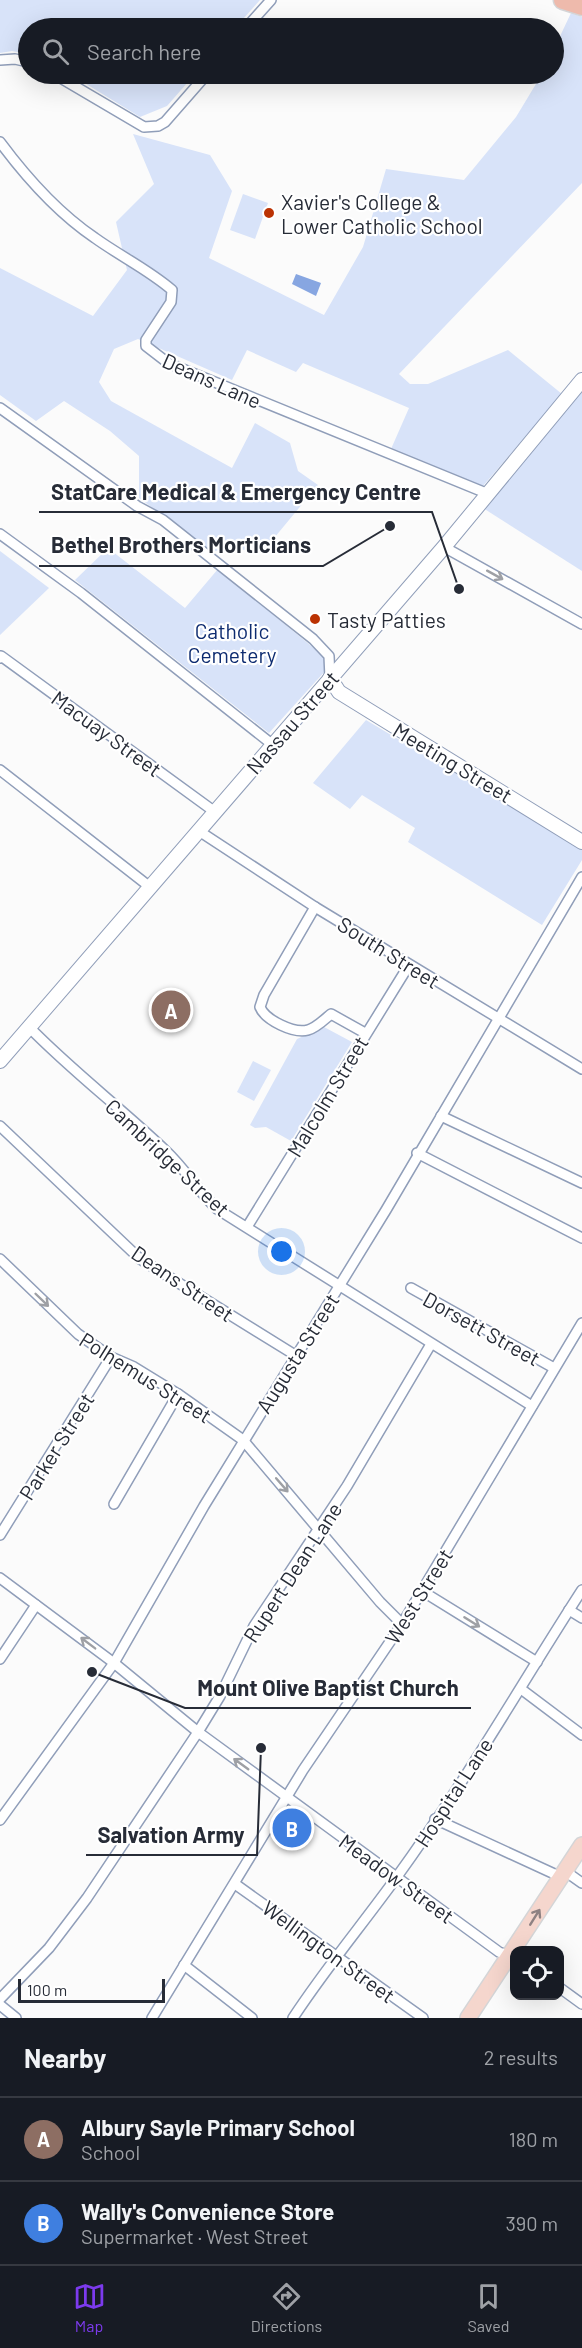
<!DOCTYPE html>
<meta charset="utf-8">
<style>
body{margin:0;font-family:Barlow,sans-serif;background:#20242c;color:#f1f3f6}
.controls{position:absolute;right:18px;bottom:18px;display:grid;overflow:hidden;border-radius:12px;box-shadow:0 6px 24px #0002}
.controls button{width:54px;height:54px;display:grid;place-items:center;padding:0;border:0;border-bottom:2px solid #363941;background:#171b24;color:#f1f3f6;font:30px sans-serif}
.scale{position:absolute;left:18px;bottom:15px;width:147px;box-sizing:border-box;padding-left:6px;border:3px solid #272c37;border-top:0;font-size:16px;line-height:21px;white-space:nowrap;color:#272c37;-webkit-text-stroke:4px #fff;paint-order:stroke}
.you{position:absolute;left:282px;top:1252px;width:21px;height:21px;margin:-15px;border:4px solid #fff;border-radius:50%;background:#1a73e8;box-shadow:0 0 0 9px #1a73e833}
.badge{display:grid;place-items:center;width:39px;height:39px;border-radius:50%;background:#7c3aed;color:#fff;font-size:20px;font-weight:700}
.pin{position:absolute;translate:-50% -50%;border:3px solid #fff;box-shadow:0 2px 6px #0006}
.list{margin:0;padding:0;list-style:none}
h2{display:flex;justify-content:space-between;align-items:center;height:78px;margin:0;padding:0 24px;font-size:26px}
h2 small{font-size:20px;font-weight:400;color:#9ea1a6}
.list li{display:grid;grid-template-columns:39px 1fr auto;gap:18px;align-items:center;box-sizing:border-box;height:84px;padding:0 24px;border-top:2px solid #363941}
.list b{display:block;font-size:22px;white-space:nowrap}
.list p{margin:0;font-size:20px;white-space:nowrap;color:#9ea1a6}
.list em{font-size:20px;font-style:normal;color:#9ea1a6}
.icon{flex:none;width:33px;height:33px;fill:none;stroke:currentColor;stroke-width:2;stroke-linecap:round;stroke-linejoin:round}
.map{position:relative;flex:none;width:582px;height:2018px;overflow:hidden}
.search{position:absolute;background:#171b24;box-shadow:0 6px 24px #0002;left:18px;right:18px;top:18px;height:66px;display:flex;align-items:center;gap:15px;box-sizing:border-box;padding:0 21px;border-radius:33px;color:#9ea1a6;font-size:22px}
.sheet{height:246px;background:#171b24}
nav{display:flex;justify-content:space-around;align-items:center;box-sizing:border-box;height:84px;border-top:2px solid #363941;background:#171b24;font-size:16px;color:#9ea1a6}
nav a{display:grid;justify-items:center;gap:3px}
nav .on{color:#7c3aed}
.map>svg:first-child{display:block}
</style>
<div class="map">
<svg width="582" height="2018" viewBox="0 0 582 2018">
<rect width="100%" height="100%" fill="#fbfbfb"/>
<!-- green -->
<g fill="#d8e3f9">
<polygon points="0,0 260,0 235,28 28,28 28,54 12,51 0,53"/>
<polygon points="571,13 582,17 582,183 399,374 410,384 428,384 508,350 562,394 483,486 391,449 409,408 303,363 296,372 247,350 232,380 138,339 114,349 99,382 111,401 232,468 255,423 290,443 298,471 318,485 265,549 212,551 139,498 139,456 110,431 64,401 36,421 0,395 0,268 93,316 127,270 116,222 154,184 133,134 210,155 232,191 209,258 324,315 363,247 386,169 464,180 516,117 542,74 554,74 554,49"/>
<polygon points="70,74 195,74 167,106 140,117"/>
<polygon points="243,194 268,203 255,239 230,230"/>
<polygon points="582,392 582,571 483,508"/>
<polygon points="108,548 185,608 218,569 327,659 327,669 269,733 75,580"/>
<polygon points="0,551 49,588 0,635"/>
<polygon points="366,720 582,849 582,860 542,925 408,842 415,828 362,795 350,809 313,783"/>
<polygon points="324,1027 352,1042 291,1141 266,1127 255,1128 250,1125 297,1039"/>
<polygon points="253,1061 271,1070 254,1101 237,1092"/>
</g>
<!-- water -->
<polygon fill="#87a6e1" points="296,274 321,283 316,296 292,284"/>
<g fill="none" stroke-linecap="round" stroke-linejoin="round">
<defs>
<g id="street">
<polyline points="246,28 271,0"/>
<polyline points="0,60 15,59 28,62"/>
<polyline points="54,74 144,127 158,126 165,122 207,74"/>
<path d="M0,142C26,177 58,213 95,238C120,256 149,270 172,290L171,302L146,340V346L168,363L486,493"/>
<polyline points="0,408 137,506 163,520 313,639 329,656 330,678"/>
<polyline points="0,534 81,593 273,745"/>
<polyline points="444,547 582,624"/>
<polyline points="0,658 1,656 215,812"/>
<polyline points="0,770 150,887"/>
<polyline points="199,831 315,907 582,1069"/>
<path d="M315,907L264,995L260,1007C265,1020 294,1034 308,1030C316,1028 325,1019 331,1014L365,1033"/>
<path d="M29,1027C73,1072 121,1108 166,1151C185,1169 198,1191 217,1209L532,1406"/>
<polyline points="441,1116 582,1183"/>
<polyline points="0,1126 140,1259 295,1355"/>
<polyline points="417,1153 582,1238"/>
<polyline points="247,1227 409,965"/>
<polyline points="0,1259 78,1334 111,1357 134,1367 178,1394 243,1440 380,1602 402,1624"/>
<polyline points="411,1288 554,1368"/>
<polyline points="114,1504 178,1394"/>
<polyline points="0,1535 111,1357"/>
<polyline points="0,1578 114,1663 198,1732 499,1952 512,1957"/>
<polyline points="422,1591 537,1662"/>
<polyline points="569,1610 582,1618"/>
<polyline points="0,1659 36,1605"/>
<polyline points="521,1689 582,1735"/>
<polyline points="435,1819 561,1877"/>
<polyline points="0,1820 114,1663 204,1506 386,1210 582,877"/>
<polyline points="565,1871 582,1883"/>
<polyline points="235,1884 423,2018"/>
<polyline points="184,1965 252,2018"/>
<polyline points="560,1988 582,2004"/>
<polyline points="0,1999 49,1948 87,1898 198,1732 220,1696 254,1626 347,1486 431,1344"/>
<polyline points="0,2005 16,2018"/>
<polyline points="152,2018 303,1770 402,1624 582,1323"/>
<path d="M293,2018C325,1969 362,1925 396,1878C463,1786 520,1686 582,1590"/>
</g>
<g id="secondary">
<polyline points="330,678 339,692 582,842"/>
<polyline points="0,1061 444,547 582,380"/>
</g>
<polyline id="primary" points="468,2018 582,1845"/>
<polyline id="highway" points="563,0 582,6"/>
</defs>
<!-- street casing -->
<use href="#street" stroke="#909eb9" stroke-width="12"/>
<!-- secondary casing -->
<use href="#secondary" stroke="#909eb9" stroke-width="16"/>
<!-- primary casing -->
<use href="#primary" stroke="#d4d5d7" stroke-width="18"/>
<!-- highway casing -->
<use href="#highway" stroke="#d4d5d7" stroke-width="21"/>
<!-- street -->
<use href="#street" stroke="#fff" stroke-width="9"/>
<!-- secondary -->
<use href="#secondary" stroke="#fff" stroke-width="14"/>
<!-- primary -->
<use href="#primary" stroke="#f5d6cd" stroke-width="15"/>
<!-- highway -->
<use href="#highway" stroke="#eebaac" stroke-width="18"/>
</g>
<!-- one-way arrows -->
<defs><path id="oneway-shaft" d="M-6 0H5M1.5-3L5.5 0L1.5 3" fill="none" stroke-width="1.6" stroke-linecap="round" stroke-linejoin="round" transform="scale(1.5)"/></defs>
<g stroke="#9ea0a5">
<use href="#oneway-shaft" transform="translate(495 575) rotate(29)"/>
<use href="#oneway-shaft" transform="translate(42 1300) rotate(44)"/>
<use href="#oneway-shaft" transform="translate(282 1485) rotate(49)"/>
<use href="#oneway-shaft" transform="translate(472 1622) rotate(32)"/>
<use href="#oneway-shaft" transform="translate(88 1643) rotate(-143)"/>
<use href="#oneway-shaft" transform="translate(241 1764) rotate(-144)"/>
</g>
<use stroke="#8e8182" href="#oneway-shaft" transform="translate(535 1917) rotate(-58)"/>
<!-- markers -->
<g fill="#bb3203" stroke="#fff" stroke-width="2">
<circle cx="269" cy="213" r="6"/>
<circle cx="315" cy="619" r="6"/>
</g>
<g text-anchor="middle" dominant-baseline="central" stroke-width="4.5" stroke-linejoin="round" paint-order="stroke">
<!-- poi labels -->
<g font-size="21" fill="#272c37" stroke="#fff" text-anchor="start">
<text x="281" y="201">Xavier's College &amp;<tspan x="281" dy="24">Lower Catholic School</tspan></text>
<text x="327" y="619">Tasty Patties</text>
</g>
<!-- street labels -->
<g font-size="21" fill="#272c37" stroke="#fff">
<text transform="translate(212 380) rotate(24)">Deans Lane</text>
<text transform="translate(292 722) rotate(-49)">Nassau Street</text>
<text transform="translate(107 733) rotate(36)">Macuay Street</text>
<text transform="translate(453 762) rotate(31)">Meeting Street</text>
<text transform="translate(389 952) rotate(32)">South Street</text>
<text transform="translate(327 1096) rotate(-59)">Malcolm Street</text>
<text transform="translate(168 1157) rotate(43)">Cambridge Street</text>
<text transform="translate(183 1283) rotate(34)">Deans Street</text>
<text transform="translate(482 1328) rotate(29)">Dorsett Street</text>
<text transform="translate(297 1353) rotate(-58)">Augusta Street</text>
<text transform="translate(146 1377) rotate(32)">Polhemus Street</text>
<text transform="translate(56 1446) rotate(-58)">Parker Street</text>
<text transform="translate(292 1572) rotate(-57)">Rupert Dean Lane</text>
<text transform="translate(418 1596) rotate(-58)">West Street</text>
<text transform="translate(453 1792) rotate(-57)">Hospital Lane</text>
<text transform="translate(397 1878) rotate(36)">Meadow Street</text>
<text transform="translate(329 1951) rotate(36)">Wellington Street</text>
</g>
<!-- park labels -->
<g font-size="21" fill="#0d2b70" stroke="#fff">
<text x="232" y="630">Catholic<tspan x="232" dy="24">Cemetery</tspan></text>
</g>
</g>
<!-- callouts -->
<path fill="none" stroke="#272c37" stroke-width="2" d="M459 589L432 512H39M390 526L323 566H39M92 1672L185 1708H471M261 1748L257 1855H86"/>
<g fill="#272c37" stroke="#fff" stroke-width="2">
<circle cx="459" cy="589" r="6"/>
<circle cx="390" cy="526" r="6"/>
<circle cx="92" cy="1672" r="6"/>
<circle cx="261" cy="1748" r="6"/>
</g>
<g font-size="22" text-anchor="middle" font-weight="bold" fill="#272c37" stroke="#fff" stroke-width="4.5" stroke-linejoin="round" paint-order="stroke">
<text x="236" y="500">StatCare Medical &amp; Emergency Centre</text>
<text x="181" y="553">Bethel Brothers Morticians</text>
<text x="328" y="1696">Mount Olive Baptist Church</text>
<text x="171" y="1843">Salvation Army</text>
</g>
</svg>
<div class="controls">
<button><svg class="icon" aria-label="locate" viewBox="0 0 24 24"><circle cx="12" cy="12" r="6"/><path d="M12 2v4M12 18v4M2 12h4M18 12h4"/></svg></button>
</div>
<div class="scale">100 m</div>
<div class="you"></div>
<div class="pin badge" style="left:171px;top:1010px;background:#8d6e63">A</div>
<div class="pin badge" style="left:292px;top:1828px;background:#3f7fe0">B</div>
<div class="search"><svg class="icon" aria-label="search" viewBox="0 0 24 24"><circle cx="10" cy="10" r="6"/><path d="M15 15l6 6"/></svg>Search here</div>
</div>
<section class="sheet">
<h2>Nearby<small>2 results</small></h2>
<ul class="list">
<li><span class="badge" style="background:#8d6e63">A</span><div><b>Albury Sayle Primary School</b><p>School</p></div><em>180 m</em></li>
<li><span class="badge" style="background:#3f7fe0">B</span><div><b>Wally's Convenience Store</b><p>Supermarket · West Street</p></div><em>390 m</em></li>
</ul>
</section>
<nav>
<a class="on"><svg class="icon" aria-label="map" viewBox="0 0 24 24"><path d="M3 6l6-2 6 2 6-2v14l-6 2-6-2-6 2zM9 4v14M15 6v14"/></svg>Map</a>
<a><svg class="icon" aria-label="directions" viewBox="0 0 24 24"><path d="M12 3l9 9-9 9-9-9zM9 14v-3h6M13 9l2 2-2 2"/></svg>Directions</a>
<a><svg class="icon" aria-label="saved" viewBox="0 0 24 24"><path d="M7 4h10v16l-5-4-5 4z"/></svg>Saved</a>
</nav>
